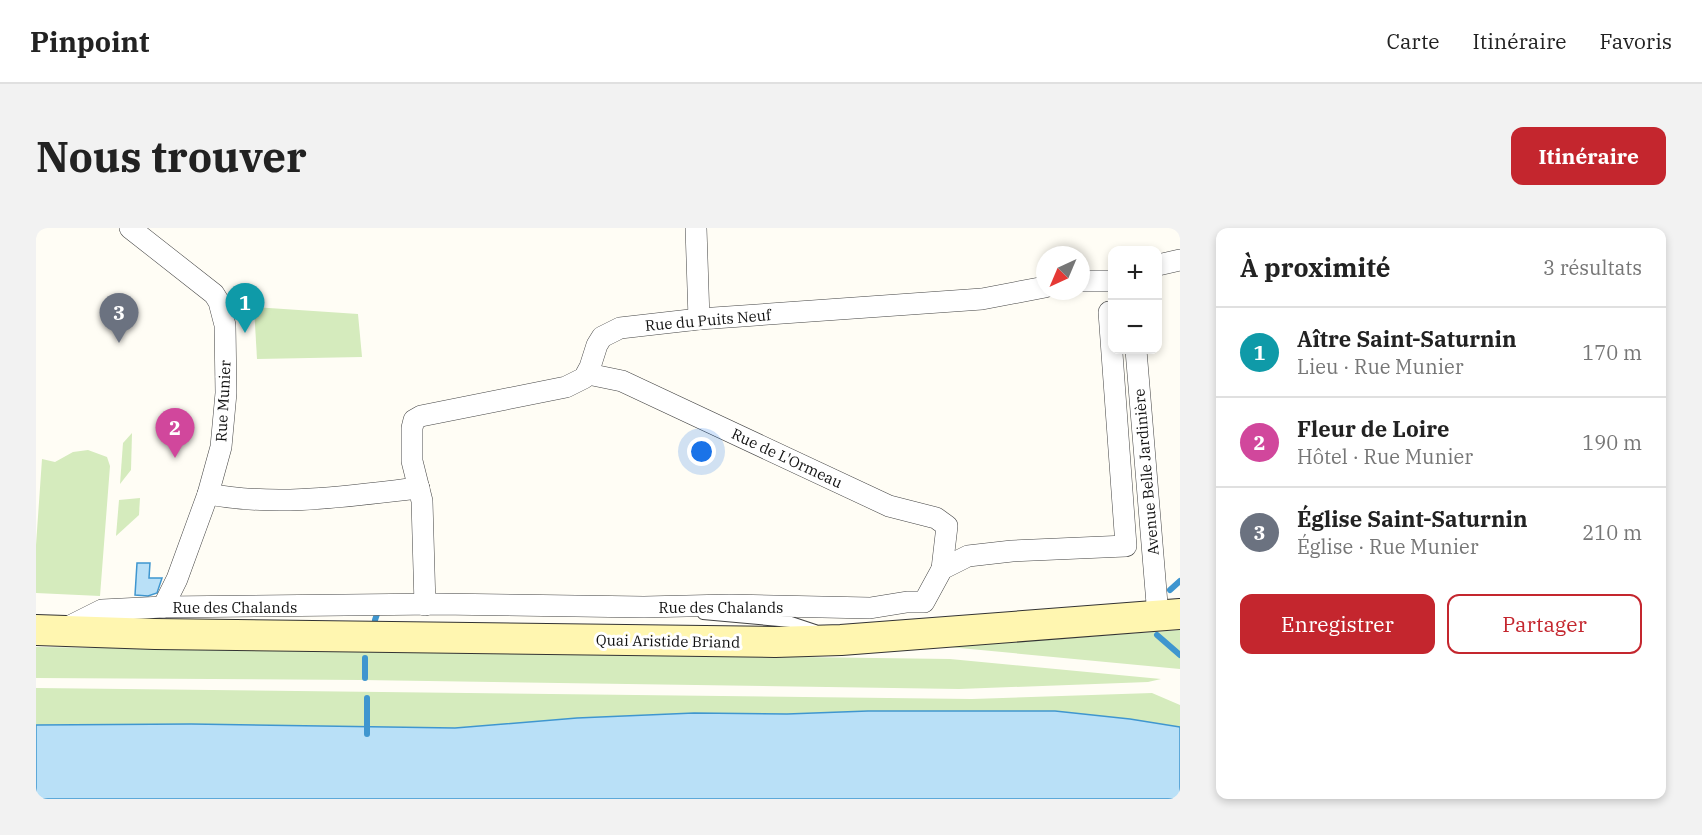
<!DOCTYPE html>
<html lang="fr">
<meta charset="utf-8">
<style>
body{margin:0;font-family:"IBM Plex Serif",serif;background:#f2f2f2;color:#222}
.controls{position:absolute;right:18px;top:18px;display:grid;overflow:hidden;border-radius:12px;box-shadow:0 3px 9px #0003}
.controls button{width:54px;height:54px;display:grid;place-items:center;padding:0;border:0;border-bottom:2px solid #e0e0e0;background:#fff;color:#222;font:30px sans-serif}
.compass{position:absolute;left:1000px;top:18px;width:54px;height:54px;border-radius:50%;background:#fff;box-shadow:0 3px 9px #0003;rotate:224deg}
.you{position:absolute;left:666px;top:224px;width:21px;height:21px;margin:-15px;border:4px solid #fff;border-radius:50%;background:#1a73e8;box-shadow:0 0 0 9px #1a73e833}
.badge{display:grid;place-items:center;width:39px;height:39px;border-radius:50%;background:#c4262e;color:#fff;font-size:20px;font-weight:700}
.pin{position:absolute;translate:-50% -50px;filter:drop-shadow(0 2px 3px #0008)}
.pin::after{content:'';position:absolute;top:32px;width:21px;height:18px;background:inherit;clip-path:polygon(0 0,100% 0,50% 100%)}
.list{margin:0;padding:0;list-style:none}
h2{display:flex;justify-content:space-between;align-items:center;height:78px;margin:0;padding:0 24px;font-size:26px}
h2 small{font-size:20px;font-weight:400;color:#767676}
.list li{display:grid;grid-template-columns:39px 1fr auto;gap:18px;align-items:center;box-sizing:border-box;height:90px;padding:0 24px;border-top:2px solid #e0e0e0}
.list b{display:block;font-size:22px;white-space:nowrap}
.list p{margin:0;font-size:20px;white-space:nowrap;color:#767676}
.list em{font-size:20px;font-style:normal;color:#767676}
.actions{display:flex;gap:12px;padding:18px 24px}
.actions a{flex:1;padding:14px 0;border:2px solid #c4262e;border-radius:12px;text-align:center;font-size:21px;color:#c4262e}
.actions .main{background:#c4262e;color:#fff}
.map{position:relative;flex:none;width:1144px;height:571px;overflow:hidden;border-radius:12px}
header{display:flex;align-items:center;gap:36px;box-sizing:border-box;height:84px;padding:0 30px;background:#fff;border-bottom:2px solid #e0e0e0}
header strong{font-size:28px}
nav{display:flex;gap:33px;margin-inline-start:auto;font-size:21px}
.intro{display:flex;align-items:center;justify-content:space-between;box-sizing:border-box;height:144px;padding:0 36px}
h1{margin:0;font-size:42px}
.button{padding:15px 27px;border-radius:12px;background:#c4262e;color:#fff;font-size:21px;font-weight:700}
main{display:flex;gap:36px;padding:0 36px}
aside{flex:1;background:#fff;border-radius:12px;box-shadow:0 3px 9px #0003}
.map>svg:first-child{display:block}
</style>
<header>
<strong>Pinpoint</strong>
<nav><a>Carte</a><a>Itinéraire</a><a>Favoris</a></nav>
</header>
<div class="intro"><h1>Nous trouver</h1><a class="button">Itinéraire</a></div>
<main>
<div class="map">
<svg width="1144" height="571" viewBox="0 0 1144 571">
<rect width="100%" height="100%" fill="#fffdf5"/>
<!-- green -->
<g fill="#d5ebbd">
<polygon points="218,79 322,86 326,129 221,131"/>
<polygon points="96,205 95,242 84,256 87,215"/>
<polygon points="52,222 71,229 74,238 64,368 0,365 0,317 6,231 19,234 37,224"/>
<polygon points="104,270 103,287 80,308 83,272"/>
<polygon points="1144,402 1144,441 913,419"/>
<polygon points="0,419 914,431 1125,451 1112,454 923,461 326,452 0,450"/>
<polygon points="0,460 936,471 1116,465 1144,477 1144,499 1094,491 1019,483 832,483 751,486 658,485 541,490 419,500 155,496 0,497"/>
</g>
<!-- water -->
<g fill="#b9e0f7" stroke="#3f96cf" stroke-width="1.5">
<polygon points="101,335 114,335 113,350 126,350 121,365 112,368 99,367"/>
<polygon points="832,483 1019,483 1094,491 1144,499 1144,571 0,571 0,497 155,496 419,500 541,490 658,485 751,486"/>
</g>
<g fill="none" stroke-linecap="round" stroke-linejoin="round">
<!-- stream -->
<g stroke="#3f96cf" stroke-width="6">
<polyline points="1134,362 1144,353"/>
<polyline points="339,392 342,383"/>
<polyline points="1121,407 1144,427"/>
<polyline points="329,430 329,450"/>
<polyline points="331,506 331,470"/>
</g>
<defs>
<polyline id="service" points="667,386 755,394 779,402"/>
<g id="minor">
<polyline points="94,0 178,66 183,74 189,97 190,165 185,219 172,266 141,351 127,379"/>
<polyline points="660,0 663,91"/>
<polyline points="1122,37 1144,32"/>
<polyline points="1045,53 1076,53"/>
<polyline points="1100,122 1122,388"/>
<polyline points="552,146 586,153 853,278 900,290 911,298 906,341"/>
<path d="M172,266C242,279 313,268 383,260"/>
<polyline points="389,377 386,273 376,233 376,200 378,192 385,188 530,159 548,150 554,139 561,117 566,109 584,100 663,91 946,71 1009,59"/>
<polyline points="28,401 66,382 127,379 401,376 608,379 693,377 834,380 871,374 888,374 906,341 932,328 976,323 1090,318 1073,84 1076,84"/>
</g>
<polyline id="secondary" points="0,402 119,406 739,414 805,412 1144,386"/>
</defs>
<!-- service casing -->
<use href="#service" stroke="#444" stroke-width="12"/>
<!-- minor casing -->
<use href="#minor" stroke="#444" stroke-width="22"/>
<!-- secondary casing -->
<use href="#secondary" stroke="#333" stroke-width="32"/>
<!-- service -->
<use href="#service" stroke="#fff" stroke-width="10"/>
<!-- minor -->
<use href="#minor" stroke="#fff" stroke-width="21"/>
<!-- secondary -->
<use href="#secondary" stroke="#fff6b0" stroke-width="30"/>
</g>
<g text-anchor="middle" dominant-baseline="central" stroke-width="6" stroke-linejoin="round" paint-order="stroke">
<!-- street labels -->
<g font-size="15" fill="#111" stroke="#fff">
<text transform="translate(672 92) rotate(-5)">Rue du Puits Neuf</text>
<text transform="translate(187 173) rotate(-87)">Rue Munier</text>
<text transform="translate(751 230) rotate(25)">Rue de L'Ormeau</text>
<text transform="translate(1110 244) rotate(-95)">Avenue Belle Jardinière</text>
<text x="199" y="379">Rue des Chalands</text>
<text x="685" y="379">Rue des Chalands</text>
<text transform="translate(632 413) rotate(1)">Quai Aristide Briand</text>
</g>
</g>
</svg>
<div class="controls">
<button>+</button>
<button>−</button>
</div>
<svg class="compass" viewBox="-18 -18 36 36"><path d="M0-13l5 13h-10z" fill="#e53935"/><path d="M0 13l5-13h-10z" fill="#767676"/></svg>
<div class="you"></div>
<div class="pin badge" style="left:209px;top:105px;background:#0f9aa8">1</div>
<div class="pin badge" style="left:139px;top:230px;background:#d1479c">2</div>
<div class="pin badge" style="left:83px;top:115px;background:#6b7280">3</div>
</div>
<aside>
<h2>À proximité<small>3 résultats</small></h2>
<ul class="list">
<li><span class="badge" style="background:#0f9aa8">1</span><div><b>Aître Saint-Saturnin</b><p>Lieu · Rue Munier</p></div><em>170 m</em></li>
<li><span class="badge" style="background:#d1479c">2</span><div><b>Fleur de Loire</b><p>Hôtel · Rue Munier</p></div><em>190 m</em></li>
<li><span class="badge" style="background:#6b7280">3</span><div><b>Église Saint-Saturnin</b><p>Église · Rue Munier</p></div><em>210 m</em></li>
</ul>
<div class="actions"><a class="main">Enregistrer</a><a>Partager</a></div>
</aside>
</main>
